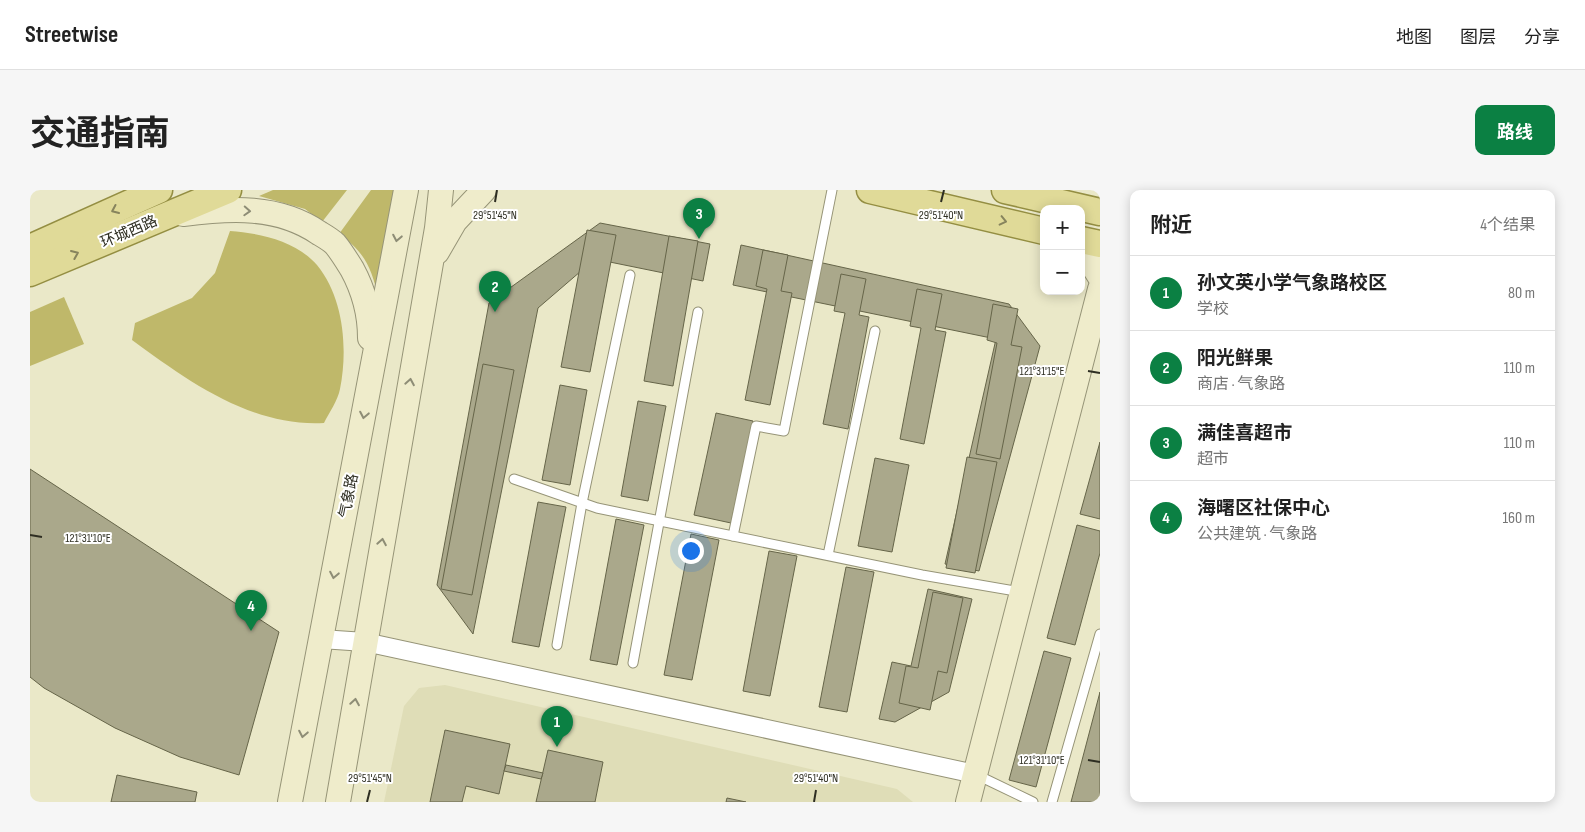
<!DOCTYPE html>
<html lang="zh">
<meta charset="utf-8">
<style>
body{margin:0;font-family:"Sofia Sans Condensed","Noto Sans SC",sans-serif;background:#f6f6f6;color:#222}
.controls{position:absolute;right:15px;top:15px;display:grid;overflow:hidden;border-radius:10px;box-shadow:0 2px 12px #0003}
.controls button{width:45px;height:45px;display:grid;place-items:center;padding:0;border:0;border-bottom:1px solid #e0e0e0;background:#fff;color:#222;font:25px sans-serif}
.you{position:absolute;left:660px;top:360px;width:18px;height:18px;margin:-12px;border:4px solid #fff;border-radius:50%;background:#1a73e8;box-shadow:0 0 0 8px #1a73e833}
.badge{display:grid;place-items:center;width:32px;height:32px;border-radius:50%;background:#0b8043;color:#fff;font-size:16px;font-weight:700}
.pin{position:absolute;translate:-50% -41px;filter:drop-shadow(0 1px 2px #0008)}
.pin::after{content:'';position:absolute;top:26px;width:18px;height:15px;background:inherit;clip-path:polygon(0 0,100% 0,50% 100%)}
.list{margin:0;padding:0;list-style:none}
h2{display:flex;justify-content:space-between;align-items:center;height:65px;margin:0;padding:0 20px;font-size:21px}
h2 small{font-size:16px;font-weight:400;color:#767676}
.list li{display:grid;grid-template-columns:32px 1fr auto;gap:15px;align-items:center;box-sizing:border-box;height:75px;padding:0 20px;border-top:1px solid #e0e0e0}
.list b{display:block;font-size:19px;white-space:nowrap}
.list p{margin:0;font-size:16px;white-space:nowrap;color:#767676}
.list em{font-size:16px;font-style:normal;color:#767676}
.map{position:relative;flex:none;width:1070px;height:612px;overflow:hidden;border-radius:10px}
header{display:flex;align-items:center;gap:30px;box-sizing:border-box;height:70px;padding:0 25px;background:#fff;border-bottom:1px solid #e0e0e0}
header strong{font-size:24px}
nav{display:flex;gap:28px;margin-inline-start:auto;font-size:18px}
.intro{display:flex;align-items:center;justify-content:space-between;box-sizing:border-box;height:120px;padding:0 30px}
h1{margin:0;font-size:35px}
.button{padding:12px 22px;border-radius:10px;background:#0b8043;color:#fff;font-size:18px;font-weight:700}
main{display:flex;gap:30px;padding:0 30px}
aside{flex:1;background:#fff;border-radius:10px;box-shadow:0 2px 12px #0003}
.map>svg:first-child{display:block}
</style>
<header>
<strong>Streetwise</strong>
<nav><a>地图</a><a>图层</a><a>分享</a></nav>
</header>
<div class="intro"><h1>交通指南</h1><a class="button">路线</a></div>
<main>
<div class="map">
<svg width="1070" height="612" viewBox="0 0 1070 612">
<rect width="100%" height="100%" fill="#eae8c8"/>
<!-- built -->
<polygon fill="#dfddb7" points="415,495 867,599 883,612 354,612 374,516 389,498"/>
<!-- green -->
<g fill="#bfb86a">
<polygon points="243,0 317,0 292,32 275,19 229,6"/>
<path d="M341,0H368L349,109C341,78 336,63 309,44Z"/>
<path d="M200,41C230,43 266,51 287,75C314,108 318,159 310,199C308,210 299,223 294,233C221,237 158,191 102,150L105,133L162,108L185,83Z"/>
<polygon points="34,107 54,154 0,176 0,122"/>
</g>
<!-- building -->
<g fill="#aaa88b" stroke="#666549">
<polygon points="570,33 680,54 673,91 565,69 508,118 443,444 407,395 459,113"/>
<polygon points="557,40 586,45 560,182 531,177"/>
<polygon points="639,46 668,51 643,196 614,191"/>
<polygon points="711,55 979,114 1010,156 949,381 915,374 966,149 703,95"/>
<polygon points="733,60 758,65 751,101 762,103 740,215 715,210 737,99 726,96"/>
<polygon points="811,84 836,89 829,125 839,127 818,239 793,234 815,123 804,121"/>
<polygon points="887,99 912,104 905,140 916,142 894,254 870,249 891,138 880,136"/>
<polygon points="963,114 988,119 981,155 992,157 970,269 946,264 967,153 957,150"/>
<polygon points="453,174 484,180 442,405 411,399"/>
<polygon points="530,195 557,200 540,295 512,290"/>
<polygon points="608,211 636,216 618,311 591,306"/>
<polygon points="686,223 723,231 701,333 664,325"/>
<polygon points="1070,252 1070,329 1050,324"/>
<polygon points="937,267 967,272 945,383 916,378"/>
<polygon points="845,268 879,275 862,362 828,356"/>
<polygon points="0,279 249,442 209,585 150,567 85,538 14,498 0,487"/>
<polygon points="508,312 536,317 509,457 482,452"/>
<polygon points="586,329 614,335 587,475 560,470"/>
<polygon points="1047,335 1070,341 1070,363 1045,455 1017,448"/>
<polygon points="661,344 689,350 662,490 634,485"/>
<polygon points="739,361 767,366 740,506 713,501"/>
<polygon points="816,377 844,382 817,522 789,517"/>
<polygon points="898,399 942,409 919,502 865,532 849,529 862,472 881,476"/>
<polygon points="903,402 933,408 917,483 908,481 900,520 869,513 876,476 888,478"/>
<polygon points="1014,461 1041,468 1006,597 979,590"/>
<polygon points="1070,502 1070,612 1041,612"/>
<polygon points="415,540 480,554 469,604 436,596 432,612 400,612"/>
<polygon points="518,560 573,572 565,612 506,612"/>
<polygon points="476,575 513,583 511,589 474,581"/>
<polygon points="87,585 167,602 165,612 81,612"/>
<polygon points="697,608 716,612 696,612"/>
</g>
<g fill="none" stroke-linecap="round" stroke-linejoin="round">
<defs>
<g id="lane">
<polyline points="484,289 567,318 892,385 991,402"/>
<polyline points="703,346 726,236 754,241 802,0"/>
<polyline points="798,365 845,141"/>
<polyline points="527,455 552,313 600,85"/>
<polyline points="603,473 668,122"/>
<polyline points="947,585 1003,612"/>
<polyline points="1022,612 1070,444"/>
</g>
<polyline id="street" points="291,449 335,452 945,584"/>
<g id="secondary">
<path d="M153,24C200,18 248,15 289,43C294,46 301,50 305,54C311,61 317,71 322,79C334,101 340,123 340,148"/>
<polyline points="1051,57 1070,87"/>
<polyline points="407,62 425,31 454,0"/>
<polyline points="260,612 376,0"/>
<polyline points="308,612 407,38 411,0"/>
<polyline points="938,612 1070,99"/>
</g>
<g id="primary">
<polyline points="840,0 1014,41"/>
<polyline points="975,0 1070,22"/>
<polyline points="1051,50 1070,54"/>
<polyline points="0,58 129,0"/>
<polyline points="0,83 198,0"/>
</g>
</defs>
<!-- lane casing -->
<use href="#lane" stroke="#969477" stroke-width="11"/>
<!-- street casing -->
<use href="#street" stroke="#969477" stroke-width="20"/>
<!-- secondary casing -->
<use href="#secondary" stroke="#969477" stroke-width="26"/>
<!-- primary casing -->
<use href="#primary" stroke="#948e42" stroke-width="29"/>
<!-- lane -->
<use href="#lane" stroke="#fff" stroke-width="9"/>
<!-- street -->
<use href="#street" stroke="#fff" stroke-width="18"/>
<!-- secondary -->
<use href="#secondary" stroke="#efeccb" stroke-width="24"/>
<!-- primary -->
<use href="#primary" stroke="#e0da98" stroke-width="26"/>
</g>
<!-- one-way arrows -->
<defs><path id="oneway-chevron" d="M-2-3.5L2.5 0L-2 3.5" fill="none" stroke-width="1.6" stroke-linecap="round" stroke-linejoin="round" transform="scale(1.25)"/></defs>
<g stroke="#87845d">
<use href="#oneway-chevron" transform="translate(85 20) rotate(156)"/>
<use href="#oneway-chevron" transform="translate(973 31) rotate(13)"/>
<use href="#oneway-chevron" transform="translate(45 64) rotate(-23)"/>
</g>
<g stroke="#8e8d76">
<use href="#oneway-chevron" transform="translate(217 21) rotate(3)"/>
<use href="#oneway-chevron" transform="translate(367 48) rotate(101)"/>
<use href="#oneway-chevron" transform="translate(380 192) rotate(-80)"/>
<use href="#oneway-chevron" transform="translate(334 225) rotate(101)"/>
<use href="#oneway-chevron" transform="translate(352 352) rotate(-80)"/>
<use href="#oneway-chevron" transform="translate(304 385) rotate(101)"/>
<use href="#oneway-chevron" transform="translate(325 512) rotate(-81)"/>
<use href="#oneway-chevron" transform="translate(273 544) rotate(101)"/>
</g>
<!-- ticks -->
<path fill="none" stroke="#2e2e22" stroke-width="2" d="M465,12L467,0M911,12L914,0M1058,181L1070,183M0,345L12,347M1058,570L1070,572M337,612L340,600M784,612L786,600"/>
<g text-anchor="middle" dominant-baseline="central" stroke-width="4" stroke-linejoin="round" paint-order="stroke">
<!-- street labels -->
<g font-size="15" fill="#2e2e22" stroke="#fff">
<text transform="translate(99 42) rotate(-23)">环城西路</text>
<text transform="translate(319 306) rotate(-79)">气象路</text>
</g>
</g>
<g font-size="12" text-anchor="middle" fill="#2e2e22" stroke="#fff" stroke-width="4" stroke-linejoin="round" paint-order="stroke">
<text x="465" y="29">29°51'45"N</text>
<text x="911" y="29">29°51'40"N</text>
<text x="1012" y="185">121°31'15"E</text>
<text x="58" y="352">121°31'10"E</text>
<text x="1012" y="574">121°31'10"E</text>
<text x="340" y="592">29°51'45"N</text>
<text x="786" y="592">29°51'40"N</text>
</g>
</svg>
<div class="controls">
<button>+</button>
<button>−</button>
</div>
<div class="you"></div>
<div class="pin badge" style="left:527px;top:557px">1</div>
<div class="pin badge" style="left:465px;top:122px">2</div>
<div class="pin badge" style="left:669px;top:49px">3</div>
<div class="pin badge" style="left:221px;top:441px">4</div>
</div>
<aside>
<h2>附近<small>4个结果</small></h2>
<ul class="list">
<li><span class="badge">1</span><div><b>孙文英小学气象路校区</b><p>学校</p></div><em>80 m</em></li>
<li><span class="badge">2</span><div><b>阳光鲜果</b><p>商店 · 气象路</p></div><em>110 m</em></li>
<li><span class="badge">3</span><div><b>满佳喜超市</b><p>超市</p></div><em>110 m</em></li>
<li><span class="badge">4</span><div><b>海曙区社保中心</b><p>公共建筑 · 气象路</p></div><em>160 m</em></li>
</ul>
</aside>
</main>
